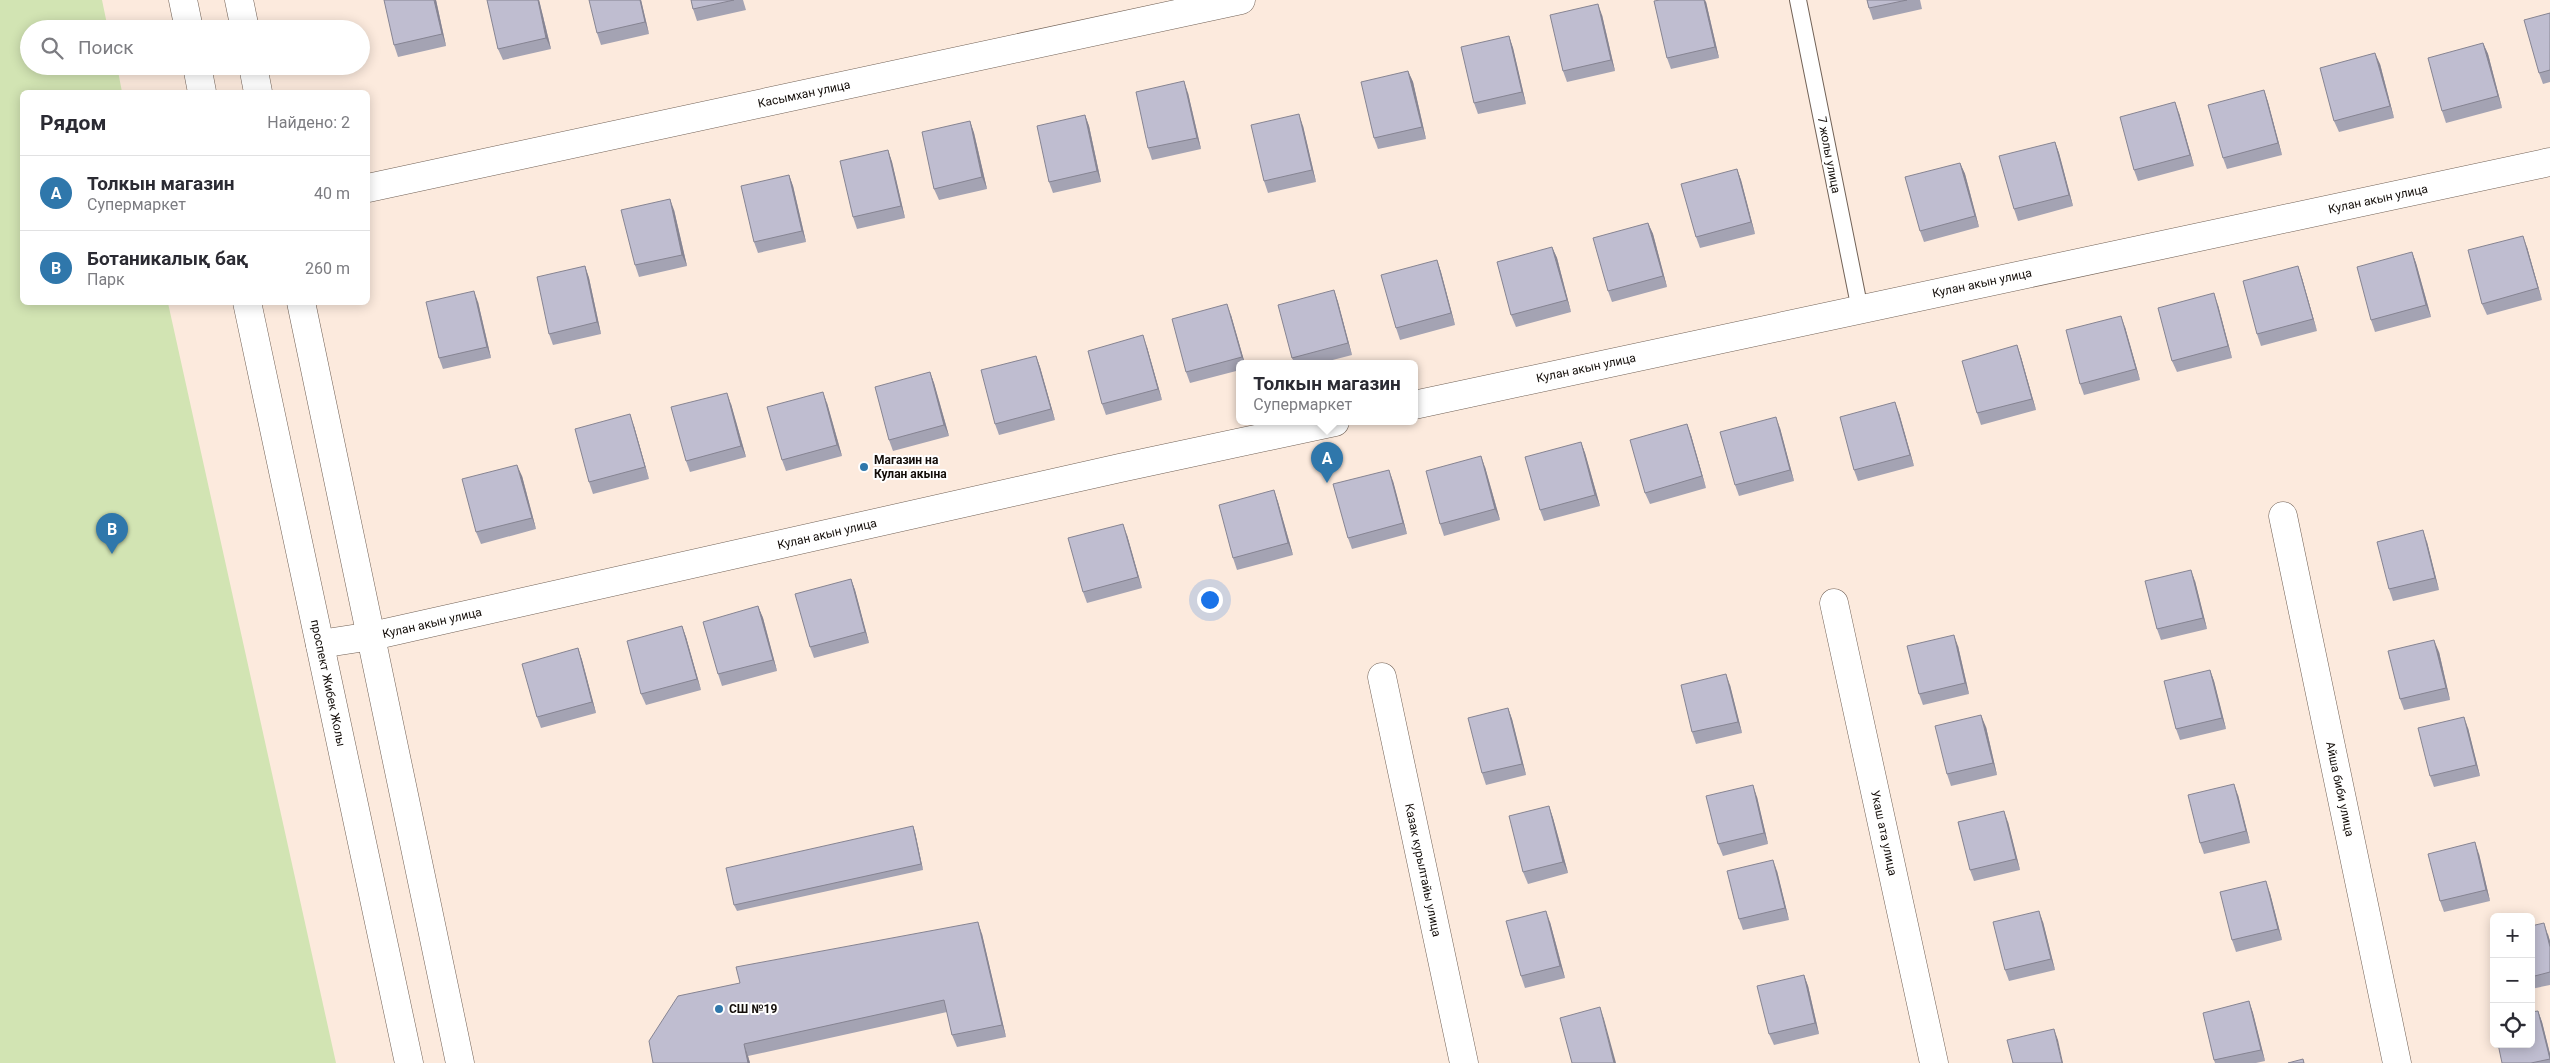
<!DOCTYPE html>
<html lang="ru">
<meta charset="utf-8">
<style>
body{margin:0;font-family:Roboto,sans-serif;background:#f2f2f3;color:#2b2b33}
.controls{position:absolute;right:15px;bottom:15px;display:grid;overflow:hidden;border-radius:8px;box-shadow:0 2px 12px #0003}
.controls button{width:45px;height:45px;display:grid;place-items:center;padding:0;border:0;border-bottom:1px solid #e1e1e2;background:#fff;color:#2b2b33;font:25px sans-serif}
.you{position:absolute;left:1209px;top:599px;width:18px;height:18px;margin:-12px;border:4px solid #fff;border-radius:50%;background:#1a73e8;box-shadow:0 0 0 8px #1a73e833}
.badge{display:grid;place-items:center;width:32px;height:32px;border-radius:50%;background:#2f77ab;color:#fff;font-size:16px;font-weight:700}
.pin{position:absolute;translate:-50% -41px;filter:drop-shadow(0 1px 2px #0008)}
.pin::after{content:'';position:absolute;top:26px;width:18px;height:15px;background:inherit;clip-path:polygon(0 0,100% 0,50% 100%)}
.popup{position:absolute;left:1236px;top:360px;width:182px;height:65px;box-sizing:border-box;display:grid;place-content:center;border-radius:8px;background:#fff;filter:drop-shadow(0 1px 4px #0005);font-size:16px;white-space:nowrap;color:#7c7c81}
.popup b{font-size:19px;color:#2b2b33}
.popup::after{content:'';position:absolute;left:50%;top:100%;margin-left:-10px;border:10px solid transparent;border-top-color:#fff}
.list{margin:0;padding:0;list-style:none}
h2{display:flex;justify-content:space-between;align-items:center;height:65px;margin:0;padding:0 20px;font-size:21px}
h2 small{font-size:16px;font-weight:400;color:#7c7c81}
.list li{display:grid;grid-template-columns:32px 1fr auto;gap:15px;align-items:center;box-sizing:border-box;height:75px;padding:0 20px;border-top:1px solid #e1e1e2}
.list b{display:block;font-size:19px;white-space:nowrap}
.list p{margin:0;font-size:16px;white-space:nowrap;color:#7c7c81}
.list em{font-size:16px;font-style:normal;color:#7c7c81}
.icon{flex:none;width:28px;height:28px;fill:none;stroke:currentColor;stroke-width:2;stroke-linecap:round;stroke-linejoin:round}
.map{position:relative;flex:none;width:2550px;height:1063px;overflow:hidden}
.search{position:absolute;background:#fff;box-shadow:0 2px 12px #0003;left:20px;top:20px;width:350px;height:55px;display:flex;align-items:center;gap:12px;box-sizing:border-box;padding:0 18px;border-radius:28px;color:#7c7c81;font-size:19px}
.panel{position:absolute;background:#fff;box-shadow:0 2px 12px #0003;left:20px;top:90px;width:350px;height:215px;border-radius:8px}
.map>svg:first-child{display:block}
</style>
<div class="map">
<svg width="2550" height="1063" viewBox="0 0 2550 1063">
<rect width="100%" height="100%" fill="#fceadd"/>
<!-- green -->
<polygon fill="#d2e4b3" points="0,0 102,0 108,29 29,29 29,66 117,66 122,92 22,92 22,302 168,303 336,1063 0,1063"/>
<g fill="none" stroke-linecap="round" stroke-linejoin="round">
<defs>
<polyline id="service" points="1798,0 1860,310"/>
<g id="minor">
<polyline points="368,188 1241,0"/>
<polyline points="1414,405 2550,162"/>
<polyline points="2283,516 2397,1063"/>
<polyline points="1834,603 1934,1063"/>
<polyline points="320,644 372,636 1120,468 1335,422"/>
<polyline points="1382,677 1464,1063"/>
</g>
<g id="tertiary">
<polyline points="183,0 189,29"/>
<polyline points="239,0 245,29"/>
<polyline points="197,66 202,92"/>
<polyline points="253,66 258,92"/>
<polyline points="247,302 409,1063"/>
<polyline points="301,302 460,1063"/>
</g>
</defs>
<!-- service casing -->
<use href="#service" stroke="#716156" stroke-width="18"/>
<!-- minor casing -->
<use href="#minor" stroke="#716156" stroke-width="29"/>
<!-- tertiary casing -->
<use href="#tertiary" stroke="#716156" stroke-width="29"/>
<!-- service -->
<use href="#service" stroke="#fff" stroke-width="16"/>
<!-- minor -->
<use href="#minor" stroke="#fff" stroke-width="28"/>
<!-- tertiary -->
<use href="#tertiary" stroke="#fff" stroke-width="28"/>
</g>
<!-- wall -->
<g fill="#a4a3b3">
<polygon points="436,0 446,46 398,57 394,45"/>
<polygon points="539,0 551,49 503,60 498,49"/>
<polygon points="641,0 649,34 601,45 597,33"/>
<polygon points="691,0 743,0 746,10 697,21 693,9"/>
<polygon points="1867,0 1920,0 1922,9 1873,20 1869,8"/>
<polygon points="1706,2 1719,58 1671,69 1667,58"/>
<polygon points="2550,13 2550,82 2543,84 2539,73"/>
<polygon points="1602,15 1615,71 1567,82 1563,71"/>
<polygon points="1509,36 1513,48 1526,104 1478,114 1474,103"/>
<polygon points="2483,43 2488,54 2502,108 2446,123 2442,111"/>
<polygon points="2380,64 2394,118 2339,132 2334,121"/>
<polygon points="1408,71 1413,82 1426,139 1378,149 1374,138"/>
<polygon points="2264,90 2268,102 2282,155 2227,169 2223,158"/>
<polygon points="1188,93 1201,149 1152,160 1148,148"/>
<polygon points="2179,113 2194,166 2138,181 2134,170"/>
<polygon points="1085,115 1089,126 1101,182 1053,193 1049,182"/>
<polygon points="970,121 974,133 987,189 939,200 934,189"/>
<polygon points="1303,126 1316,182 1268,193 1264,181"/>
<polygon points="2055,142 2059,153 2073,206 2018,221 2014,209"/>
<polygon points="888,150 892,162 905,218 857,229 853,217"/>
<polygon points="1960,163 1965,174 1979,227 1924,242 1920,231"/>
<polygon points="1737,169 1741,180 1755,234 1700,248 1696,237"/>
<polygon points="789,175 793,186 806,242 758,253 754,242"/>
<polygon points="674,210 687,266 639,277 635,265"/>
<polygon points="1648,223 1653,234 1667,287 1612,302 1608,291"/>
<polygon points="1552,247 1557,258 1571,312 1516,327 1511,315"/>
<polygon points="2527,247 2542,300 2487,315 2482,304"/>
<polygon points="2412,252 2416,263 2431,317 2375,332 2371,320"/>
<polygon points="1437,260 1441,272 1455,325 1400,340 1396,328"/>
<polygon points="585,266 589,278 601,334 553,345 549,334"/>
<polygon points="2298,266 2302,278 2317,331 2261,346 2257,334"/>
<polygon points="1334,290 1338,302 1352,355 1317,364 1295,364 1292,358"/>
<polygon points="478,302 491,358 443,369 439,358"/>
<polygon points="2218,305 2232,358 2177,372 2172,361"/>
<polygon points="1231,315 1245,364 1240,364 1240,370 1190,383 1186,372"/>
<polygon points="2125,327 2140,380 2084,395 2080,384"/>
<polygon points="2017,345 2021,357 2036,410 1981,425 1977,413"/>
<polygon points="1147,347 1162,400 1106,415 1102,404"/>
<polygon points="1036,356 1040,367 1055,420 999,435 995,424"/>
<polygon points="930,372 934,383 949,436 893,451 889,440"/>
<polygon points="827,403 842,456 786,471 782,460"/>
<polygon points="731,404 746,457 690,472 686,461"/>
<polygon points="1899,413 1914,466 1858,481 1854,470"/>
<polygon points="1687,424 1691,435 1706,488 1650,504 1645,493"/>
<polygon points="634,426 649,479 593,494 589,482"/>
<polygon points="1780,428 1794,481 1739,496 1735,485"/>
<polygon points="1581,442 1585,453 1600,506 1544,521 1540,510"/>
<polygon points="1485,467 1500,520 1444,536 1440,524"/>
<polygon points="522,476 536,529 481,544 476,532"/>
<polygon points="1393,481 1407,534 1352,549 1348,538"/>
<polygon points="1274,490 1278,502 1293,555 1237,570 1233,558"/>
<polygon points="1127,535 1142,588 1087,603 1083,592"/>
<polygon points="2427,542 2439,590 2393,601 2389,589"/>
<polygon points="851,579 855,590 869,643 814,658 810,647"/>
<polygon points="2195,581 2207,629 2161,640 2157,629"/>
<polygon points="758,606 763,618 777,671 722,686 718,674"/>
<polygon points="682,626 686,637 701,690 646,705 641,694"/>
<polygon points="1958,646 1969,694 1923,705 1919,694"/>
<polygon points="578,648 582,660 596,713 541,728 537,717"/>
<polygon points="2439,652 2450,700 2404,710 2400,699"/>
<polygon points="2210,670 2214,681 2226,729 2180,740 2176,729"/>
<polygon points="1730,685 1742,733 1696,744 1692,732"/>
<polygon points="1508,708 1512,719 1526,775 1486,785 1482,773"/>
<polygon points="1986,727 1997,775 1951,786 1947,774"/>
<polygon points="2468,728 2480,776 2434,787 2430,776"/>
<polygon points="2238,795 2250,843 2204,854 2200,843"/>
<polygon points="1757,797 1768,844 1723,856 1718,844"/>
<polygon points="1549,806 1553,818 1568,873 1528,884 1523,872"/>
<polygon points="2008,822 2020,870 1974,881 1970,870"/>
<polygon points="913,826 915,832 923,870 737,911 734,905"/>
<polygon points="2479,854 2490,901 2444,912 2440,901"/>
<polygon points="1777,871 1789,920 1743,930 1739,919"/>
<polygon points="2270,893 2282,940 2236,952 2232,940"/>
<polygon points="1550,922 1565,978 1525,988 1521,976"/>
<polygon points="2043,922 2055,970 2009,981 2005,970"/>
<polygon points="2531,926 2548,934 2550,941 2550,985 2531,989"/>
<polygon points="982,934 1006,1037 957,1047 952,1035 947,1012 748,1056 750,1063 653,1063"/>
<polygon points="1804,975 1808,986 1819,1034 1774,1045 1769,1034"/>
<polygon points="2249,1001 2253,1013 2265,1061 2256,1063 2215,1063 2214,1060"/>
<polygon points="2538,1011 2542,1022 2550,1054 2550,1063 2502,1063"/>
</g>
<!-- shaded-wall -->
<g fill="#868492">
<polygon points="434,0 436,0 446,46 442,34"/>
<polygon points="538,0 539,0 551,49 546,38"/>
<polygon points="640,0 641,0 649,34 645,22"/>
<polygon points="1704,0 1705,0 1706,2 1719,58 1715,47"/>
<polygon points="1598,4 1602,15 1615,71 1611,60"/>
<polygon points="1509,36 1513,48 1526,104 1522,92"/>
<polygon points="2483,43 2488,54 2502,108 2498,96"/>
<polygon points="2375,53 2380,64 2394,118 2390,106"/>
<polygon points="1408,71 1413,82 1426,139 1422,127"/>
<polygon points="1184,81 1188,93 1201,149 1197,138"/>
<polygon points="2264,90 2268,102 2282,155 2278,143"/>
<polygon points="2175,102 2179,113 2194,166 2190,155"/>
<polygon points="1299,114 1303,126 1316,182 1312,170"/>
<polygon points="1085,115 1089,126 1101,182 1097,171"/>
<polygon points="970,121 974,133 987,189 982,177"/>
<polygon points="2055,142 2059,153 2073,206 2069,195"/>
<polygon points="888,150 892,162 905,218 901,206"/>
<polygon points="1960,163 1965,174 1979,227 1975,216"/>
<polygon points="1737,169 1741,180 1755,234 1751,222"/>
<polygon points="789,175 793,186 806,242 802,231"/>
<polygon points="670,199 674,210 687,266 682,255"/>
<polygon points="1648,223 1653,234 1667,287 1663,276"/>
<polygon points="2523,236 2527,247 2542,300 2538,288"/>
<polygon points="1552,247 1557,258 1571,312 1567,300"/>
<polygon points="2412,252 2416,263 2431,317 2426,305"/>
<polygon points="1437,260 1441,272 1455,325 1451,313"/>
<polygon points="585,266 589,278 601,334 597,322"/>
<polygon points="2298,266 2302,278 2317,331 2313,319"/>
<polygon points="1334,290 1338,302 1352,355 1348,343"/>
<polygon points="474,291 478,302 491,358 487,347"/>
<polygon points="2214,293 2218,305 2232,358 2228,346"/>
<polygon points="1227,304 1231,315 1245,364 1242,357"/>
<polygon points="2121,316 2125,327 2140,380 2136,369"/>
<polygon points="1143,335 1147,347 1162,400 1158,389"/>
<polygon points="2017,345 2021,357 2036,410 2032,399"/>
<polygon points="1036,356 1040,367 1055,420 1051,409"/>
<polygon points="930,372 934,383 949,436 944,425"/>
<polygon points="823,392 827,403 842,456 837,445"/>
<polygon points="727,393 731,404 746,457 741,446"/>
<polygon points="1895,402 1899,413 1914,466 1910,455"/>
<polygon points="630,414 634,426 649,479 645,467"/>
<polygon points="1776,417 1780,428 1794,481 1790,470"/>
<polygon points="1687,424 1691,435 1706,488 1702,476"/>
<polygon points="1581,442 1585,453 1600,506 1595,495"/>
<polygon points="1481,456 1485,467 1500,520 1495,509"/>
<polygon points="517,465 522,476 536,529 532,518"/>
<polygon points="1389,470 1393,481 1407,534 1403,523"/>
<polygon points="1274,490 1278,502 1293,555 1288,543"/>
<polygon points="1123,524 1127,535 1142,588 1138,577"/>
<polygon points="2423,530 2427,542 2439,590 2435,578"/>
<polygon points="2191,570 2195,581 2207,629 2203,618"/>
<polygon points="851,579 855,590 869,643 865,632"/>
<polygon points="758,606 763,618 777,671 773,660"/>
<polygon points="682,626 686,637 701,690 697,679"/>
<polygon points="1954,635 1958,646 1969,694 1965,683"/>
<polygon points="2434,640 2439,652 2450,700 2446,688"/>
<polygon points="578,648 582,660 596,713 592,702"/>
<polygon points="2210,670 2214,681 2226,729 2222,718"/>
<polygon points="1726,674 1730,685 1742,733 1738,722"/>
<polygon points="1508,708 1512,719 1526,775 1522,764"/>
<polygon points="1981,715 1986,727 1997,775 1993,763"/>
<polygon points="2464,717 2468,728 2480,776 2476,765"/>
<polygon points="2234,784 2238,795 2250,843 2246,831"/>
<polygon points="1753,785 1757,797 1768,844 1764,833"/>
<polygon points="1549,806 1553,818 1568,873 1563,862"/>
<polygon points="2004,811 2008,822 2020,870 2016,859"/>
<polygon points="913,826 915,832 923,870 921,864"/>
<polygon points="2475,842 2479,854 2490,901 2486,890"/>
<polygon points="1773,860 1777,871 1789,920 1785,908"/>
<polygon points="2266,881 2270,893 2282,940 2278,929"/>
<polygon points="1546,911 1550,922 1565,978 1560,966"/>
<polygon points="2039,911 2043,922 2055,970 2051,959"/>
<polygon points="978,922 982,934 1006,1037 1002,1025"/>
<polygon points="2544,923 2550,941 2550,947"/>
<polygon points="1804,975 1808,986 1819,1034 1815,1023"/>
<polygon points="2249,1001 2253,1013 2265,1061 2261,1050"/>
<polygon points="1600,1007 1604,1019 1616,1063 1614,1063"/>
<polygon points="2538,1011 2542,1022 2550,1054 2550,1060"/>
<polygon points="2054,1029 2058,1040 2063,1063 2062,1063"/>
<polygon points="744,1044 748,1056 750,1063 748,1063"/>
</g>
<!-- building -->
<g fill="#bfbdd0" stroke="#868492">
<polygon points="384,0 434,0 442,34 394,45"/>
<polygon points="487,0 538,0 546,38 498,49"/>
<polygon points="589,0 640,0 645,22 597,33"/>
<polygon points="691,0 734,0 693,9"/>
<polygon points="1660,0 1704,0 1715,47 1667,58 1654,1"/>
<polygon points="1867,0 1907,0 1869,8"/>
<polygon points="1598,4 1611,60 1563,71 1550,15"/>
<polygon points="2550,13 2550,70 2539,73 2524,20"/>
<polygon points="1509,36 1522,92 1474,103 1461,47"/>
<polygon points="2483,43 2498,96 2442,111 2428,58"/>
<polygon points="2375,53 2390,106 2334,121 2320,68"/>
<polygon points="1408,71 1422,127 1374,138 1361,82"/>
<polygon points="1184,81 1197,138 1148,148 1136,92"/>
<polygon points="2264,90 2278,143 2223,158 2208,105"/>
<polygon points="2175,102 2190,155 2134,170 2120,117"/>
<polygon points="1299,114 1312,170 1264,181 1251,125"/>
<polygon points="1085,115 1097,171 1049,182 1037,126"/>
<polygon points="970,121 982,177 934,189 922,132"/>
<polygon points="2055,142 2069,195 2014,209 1999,156"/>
<polygon points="888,150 901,206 853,217 840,161"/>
<polygon points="1960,163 1975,216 1920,231 1905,177"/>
<polygon points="1737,169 1751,222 1696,237 1681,184"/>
<polygon points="789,175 802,231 754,242 741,186"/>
<polygon points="670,199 682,255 635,265 621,210"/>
<polygon points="1648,223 1663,276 1608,291 1593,238"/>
<polygon points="2523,236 2538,288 2482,304 2468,250"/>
<polygon points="1552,247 1567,300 1511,315 1497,262"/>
<polygon points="2412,252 2426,305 2371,320 2357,267"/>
<polygon points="1437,260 1451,313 1396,328 1381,275"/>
<polygon points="585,266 597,322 549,334 537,277"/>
<polygon points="2298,266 2313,319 2257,334 2243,281"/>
<polygon points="1334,290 1348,343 1292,358 1278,305"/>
<polygon points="474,291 487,347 439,358 426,302"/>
<polygon points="2214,293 2228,346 2172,361 2158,308"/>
<polygon points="1227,304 1242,357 1186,372 1172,319"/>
<polygon points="2121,316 2136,369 2080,384 2066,330"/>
<polygon points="1143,335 1158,389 1102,404 1088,351"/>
<polygon points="2017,345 2032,399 1977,413 1962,361"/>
<polygon points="1036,356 1051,409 995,424 981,370"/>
<polygon points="930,372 944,425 889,440 875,387"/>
<polygon points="823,392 837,445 782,460 767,407"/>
<polygon points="727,393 741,446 686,461 671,407"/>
<polygon points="1895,402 1910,455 1854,470 1840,417"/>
<polygon points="630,414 645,467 589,482 575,429"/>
<polygon points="1776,417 1790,470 1735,485 1720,432"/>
<polygon points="1687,424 1702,476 1645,493 1630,440"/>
<polygon points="1581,442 1595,495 1540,510 1525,457"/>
<polygon points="1481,456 1495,509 1440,524 1426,471"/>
<polygon points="517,465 532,518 476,532 462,479"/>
<polygon points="1389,470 1403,523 1348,538 1333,484"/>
<polygon points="1274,490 1288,543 1233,558 1219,505"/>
<polygon points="1123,524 1138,577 1083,592 1068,538"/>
<polygon points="2423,530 2435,578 2389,589 2377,542"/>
<polygon points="2191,570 2203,618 2157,629 2145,581"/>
<polygon points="851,579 865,632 810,647 795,594"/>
<polygon points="758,606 773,660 718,674 703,622"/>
<polygon points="682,626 697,679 641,694 627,641"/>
<polygon points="1954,635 1965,683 1919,694 1907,646"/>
<polygon points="2434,640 2446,688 2400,699 2388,651"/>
<polygon points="578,648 592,702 537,717 522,664"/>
<polygon points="2210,670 2222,718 2176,729 2164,681"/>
<polygon points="1726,674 1738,722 1692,732 1681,685"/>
<polygon points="1508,708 1522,764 1482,773 1468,718"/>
<polygon points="1981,715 1993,763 1947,774 1935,726"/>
<polygon points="2464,717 2476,765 2430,776 2418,728"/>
<polygon points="2234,784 2246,831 2200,843 2188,795"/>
<polygon points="1753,785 1764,833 1718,844 1706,796"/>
<polygon points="1549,806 1563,862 1523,872 1509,816"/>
<polygon points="2004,811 2016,859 1970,870 1958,822"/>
<polygon points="913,826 921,864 734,905 726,868"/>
<polygon points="2475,842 2486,890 2440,901 2428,854"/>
<polygon points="1773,860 1785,908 1739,919 1727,871"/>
<polygon points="2266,881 2278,929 2232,940 2220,892"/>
<polygon points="1546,911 1560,966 1521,976 1506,921"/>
<polygon points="2039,911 2051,959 2005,970 1993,922"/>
<polygon points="978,922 1002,1025 952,1035 944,1000 744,1044 748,1063 653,1063 649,1041 678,996 740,983 736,967"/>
<polygon points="2544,923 2550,947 2550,972 2531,977 2531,926"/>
<polygon points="1804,975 1815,1023 1769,1034 1757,986"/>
<polygon points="2249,1001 2261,1050 2214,1060 2203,1013"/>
<polygon points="1600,1007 1614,1063 1572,1063 1560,1018"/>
<polygon points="2538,1011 2550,1059 2531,1063 2502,1063 2498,1044 2531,1044 2531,1012"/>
<polygon points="2054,1029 2062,1063 2013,1063 2007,1040"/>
<polygon points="2303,1059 2304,1063 2288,1063"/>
</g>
<!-- markers -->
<g fill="#2f77ab" stroke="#fff" stroke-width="2">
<circle cx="864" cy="467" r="5"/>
<circle cx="719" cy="1009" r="5"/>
</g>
<g text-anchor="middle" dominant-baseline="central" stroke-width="4" stroke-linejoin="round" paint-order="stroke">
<!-- street labels -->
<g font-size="12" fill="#130d09" stroke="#fff">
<text transform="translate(804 94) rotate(-12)">Касымхан улица</text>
<text transform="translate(1829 155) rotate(79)">7 жолы улица</text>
<text transform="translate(2378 199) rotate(-12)">Кулан акын улица</text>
<text transform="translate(1982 283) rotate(-12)">Кулан акын улица</text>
<text transform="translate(1586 368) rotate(-12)">Кулан акын улица</text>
<text transform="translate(827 534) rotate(-13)">Кулан акын улица</text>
<text transform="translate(432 623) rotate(-13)">Кулан акын улица</text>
<text transform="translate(328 683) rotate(78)">проспект Жибек Жолы</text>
<text transform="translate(2340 789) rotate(78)">Айша биби улица</text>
<text transform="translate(1884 833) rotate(78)">Укаш ата улица</text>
<text transform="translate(1423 870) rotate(78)">Казак курылтайы улица</text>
</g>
<!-- poi labels -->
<g font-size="12" font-weight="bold" fill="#130d09" stroke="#fff" text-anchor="start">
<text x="874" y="460">Магазин на<tspan x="874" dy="14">Кулан акына</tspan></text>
<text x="729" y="1009">СШ №19</text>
</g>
</g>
</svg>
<div class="controls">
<button>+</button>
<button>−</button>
<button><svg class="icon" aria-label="locate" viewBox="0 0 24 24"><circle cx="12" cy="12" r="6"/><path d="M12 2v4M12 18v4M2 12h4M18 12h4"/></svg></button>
</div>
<div class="you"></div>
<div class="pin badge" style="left:1327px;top:483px">A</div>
<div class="popup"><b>Толкын магазин</b>Супермаркет</div>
<div class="pin badge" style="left:112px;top:554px">B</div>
<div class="search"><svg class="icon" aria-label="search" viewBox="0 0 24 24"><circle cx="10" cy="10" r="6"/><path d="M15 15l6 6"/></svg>Поиск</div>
<section class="panel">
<h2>Рядом<small>Найдено: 2</small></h2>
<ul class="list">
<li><span class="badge">A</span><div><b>Толкын магазин</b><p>Супермаркет</p></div><em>40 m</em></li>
<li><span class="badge">B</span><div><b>Ботаникалық бақ</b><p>Парк</p></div><em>260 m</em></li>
</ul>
</section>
</div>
